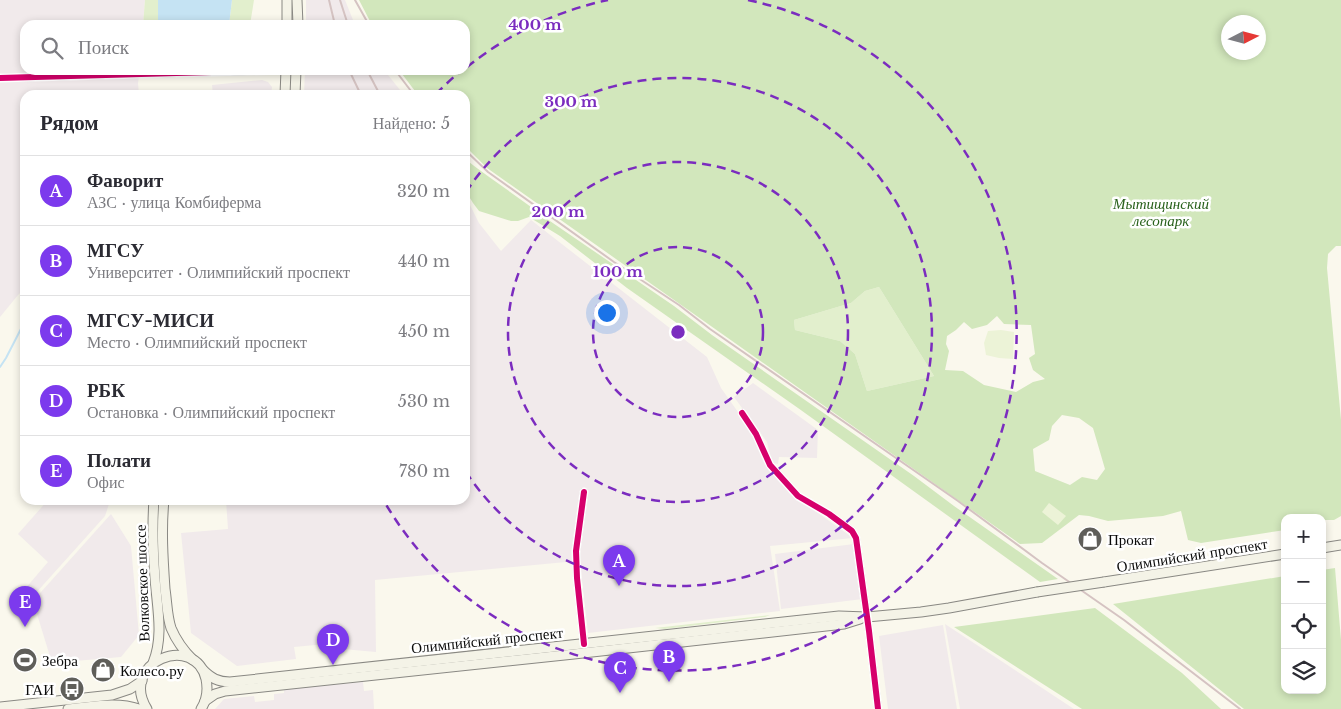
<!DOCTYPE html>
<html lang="ru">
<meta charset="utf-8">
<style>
body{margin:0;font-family:"Libre Baskerville",serif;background:#f7f7f7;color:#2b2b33}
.controls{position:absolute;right:15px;bottom:15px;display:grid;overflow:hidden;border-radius:10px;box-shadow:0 2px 8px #0003}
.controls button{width:45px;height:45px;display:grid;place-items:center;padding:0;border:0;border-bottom:1px solid #e1e1e2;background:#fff;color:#2b2b33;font:25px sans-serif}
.compass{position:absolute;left:1221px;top:15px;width:45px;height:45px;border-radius:50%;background:#fff;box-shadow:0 2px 8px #0003;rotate:84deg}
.you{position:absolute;left:606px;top:312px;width:18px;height:18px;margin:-12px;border:4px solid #fff;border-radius:50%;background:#1a73e8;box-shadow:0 0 0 8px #1a73e833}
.badge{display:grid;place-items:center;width:32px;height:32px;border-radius:50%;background:#7c3aed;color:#fff;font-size:16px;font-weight:700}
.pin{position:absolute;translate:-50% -41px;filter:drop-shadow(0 1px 2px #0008)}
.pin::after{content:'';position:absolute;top:26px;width:18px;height:15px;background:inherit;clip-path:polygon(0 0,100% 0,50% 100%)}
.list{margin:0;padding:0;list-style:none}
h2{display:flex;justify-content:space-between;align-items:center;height:65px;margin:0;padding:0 20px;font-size:21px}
h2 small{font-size:16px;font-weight:400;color:#7c7c81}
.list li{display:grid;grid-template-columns:32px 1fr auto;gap:15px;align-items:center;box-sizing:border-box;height:70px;padding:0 20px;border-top:1px solid #e1e1e2}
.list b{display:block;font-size:19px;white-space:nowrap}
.list p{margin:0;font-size:16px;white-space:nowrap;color:#7c7c81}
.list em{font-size:16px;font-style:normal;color:#7c7c81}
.icon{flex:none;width:28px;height:28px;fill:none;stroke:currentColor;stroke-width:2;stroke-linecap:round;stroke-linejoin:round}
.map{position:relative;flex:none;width:1341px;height:709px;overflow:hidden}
.search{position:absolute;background:#fff;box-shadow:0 2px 8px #0003;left:20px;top:20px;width:450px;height:55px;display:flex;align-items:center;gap:12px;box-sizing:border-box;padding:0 18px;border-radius:15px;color:#7c7c81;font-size:19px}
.panel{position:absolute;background:#fff;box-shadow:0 2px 8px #0003;left:20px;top:90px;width:450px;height:415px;border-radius:15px}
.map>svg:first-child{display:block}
</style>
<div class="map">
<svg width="1341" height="709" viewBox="0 0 1341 709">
<rect width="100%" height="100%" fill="#faf8ed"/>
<!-- industrial -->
<g fill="#f1eaeb">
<polygon points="0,0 145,0 143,25 25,25 25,70 140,70 138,83 139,95 25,95 25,288 18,295 0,317"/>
<polygon points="306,0 345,0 355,25 306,25"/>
<polygon points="305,70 384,70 404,95 304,95"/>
<polygon points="262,80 268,82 272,87 271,95 213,95 212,85"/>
<polygon points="465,195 479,223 501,251 531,220 707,357 721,388 755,436 770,471 804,503 853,538 770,546 780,611 588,633 580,563 566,562 375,580 376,652 343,649 336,643 294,647 296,659 237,666 191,633 181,533 228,529 226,500 465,500"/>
<polygon points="753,383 818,430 817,458 779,457 778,464 772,463 767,442 734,397"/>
<polygon points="48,500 106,500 109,504 105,516 26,604 19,596 48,562 18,534"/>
<polygon points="111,514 131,546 139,635 121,657 52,663 33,601"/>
<polygon points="854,544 863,599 781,609 775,554"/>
<polygon points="945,624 1074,709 960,709"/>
<polygon points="943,625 957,709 888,709 879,636"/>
<polygon points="363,682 364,691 373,690 374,709 215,709 224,699 254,696 255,702 274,700 274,694 284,693 284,689"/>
</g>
<!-- green -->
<g fill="#e2efcd">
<polygon points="145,0 158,0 158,25 143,25"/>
<polygon points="232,0 254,0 250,25 229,25"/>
<polygon points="879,287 934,376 867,391 855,354 840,341 795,330 794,320 851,303 865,291"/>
<polygon points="770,615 765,617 665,629 655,628"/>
</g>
<!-- forest -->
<g fill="#d2e7bc" fill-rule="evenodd">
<path d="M359,0H1341V246H1336L1328,254L1327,268L1341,420V516L1334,520H1322V518H1285V530L1201,543L1188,540L1181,511L1163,516L1108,521L1089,516L1079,515L1042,543L1020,544L487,168L465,146V95H418L399,70H465V25H372ZM1228,22H1258V52H1228ZM879,287L934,376L867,391L855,354L840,341L795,330L794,320L851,303L865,291ZM997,316L1004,324L1031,325L1035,354L1029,358L1033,370L1045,379L1033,382L1016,392L984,385L963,371L945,370L949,351L946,344L947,336L956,330L964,322L972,329L987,325ZM1062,415L1079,418L1093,428L1105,469L1097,480L1082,477L1070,485L1035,471L1033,449L1049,440L1052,426Z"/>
<path d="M465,159C492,180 520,198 547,219L674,306L712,335L914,476L954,506L1058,579L1040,582L798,408L627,288L560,236L529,217L518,221H511L479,211L473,203L465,190Z"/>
<polygon points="1335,568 1341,640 1341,709 1244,709 1113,604 1285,576 1285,690 1322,690 1322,570"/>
<polygon points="1095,608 1182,673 1221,709 1082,709 954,627"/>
</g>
<!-- pitch -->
<g fill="#ecf3d7">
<polygon points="1001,330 1014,332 1013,359 999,358 986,355 984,343 988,331"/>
<polygon points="1049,503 1066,516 1058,525 1042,512"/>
</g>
<!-- water -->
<polygon fill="#c5e3f3" points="158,0 232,0 229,25 158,25"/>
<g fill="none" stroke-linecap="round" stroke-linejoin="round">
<!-- stream -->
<polyline stroke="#c5e3f3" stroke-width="2" points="0,367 6,358 25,321"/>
<defs>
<g id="street">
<polyline points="0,78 286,70"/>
<polyline points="742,413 756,434 770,465 798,496 829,514 852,531 856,538 869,631 878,709"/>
<polyline points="584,492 576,551 577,578 584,644"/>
</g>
<g id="secondary">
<polyline points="287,0 287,25"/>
<polyline points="297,0 298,25"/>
<polyline points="285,95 286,70"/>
<polyline points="295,95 296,70"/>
<path d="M164,500C161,530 163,559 165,589C167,602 167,616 171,628C176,640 183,650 193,660"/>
<polyline points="1322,548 1341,545"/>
<polyline points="1104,582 1285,554"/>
<path d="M153,663C164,636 157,607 155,578C153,552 152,526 154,500"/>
<path d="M203,670C211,678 218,682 230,682L839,616L867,617L921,612L949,608L1037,592"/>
<polyline points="205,701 215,694 225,691 574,654 844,624 860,619"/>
<polyline points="0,707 112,695 130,689 142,681"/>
<path d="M68,709C92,707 116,701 139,709"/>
<path d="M147,709C118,662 195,632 206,679C208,689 207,700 201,709"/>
</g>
</defs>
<!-- street casing -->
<use href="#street" stroke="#93928d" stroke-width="8"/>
<!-- secondary casing -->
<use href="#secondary" stroke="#898883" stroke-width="11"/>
<!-- street -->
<use href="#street" stroke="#fefefc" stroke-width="6"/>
<!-- secondary -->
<use href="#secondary" stroke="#f4f3e7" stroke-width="9"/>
<!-- rail -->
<g stroke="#d5c3c2" stroke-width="2">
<polyline points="329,0 335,25"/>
<polyline points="340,0 348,25"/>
<polyline points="355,0 369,25"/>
<polyline points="349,70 361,95"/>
<polyline points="367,70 380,95"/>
<polyline points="395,70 414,95"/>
<polyline points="465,150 488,172 614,262 679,305 710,329 958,501 1042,563 1124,620 1240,709"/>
</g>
<defs>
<polyline id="secondary-bridge" points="1037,592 1104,582"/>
</defs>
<!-- secondary-bridge casing -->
<use href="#secondary-bridge" stroke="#898883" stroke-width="11" stroke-linecap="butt"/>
<!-- secondary-bridge -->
<use href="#secondary-bridge" stroke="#f4f3e7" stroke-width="9"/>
<defs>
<g id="cycleway">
<polyline points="0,78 286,70"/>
<polyline points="742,413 756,434 770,465 798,496 829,514 852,531 856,538 869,631 878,709"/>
<polyline points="584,492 576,551 577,578 584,644"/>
</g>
</defs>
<!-- cycleway casing -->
<use href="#cycleway" stroke="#fff" stroke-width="9"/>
<!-- cycleway -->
<use href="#cycleway" stroke="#d6006c" stroke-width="6"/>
</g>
<!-- distance rings -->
<g fill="none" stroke="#7b2cbf" stroke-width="2.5" stroke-dasharray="9 6">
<circle cx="678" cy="332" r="85"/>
<circle cx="678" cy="332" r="170"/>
<path d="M466 192A254 254 0 1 1 466 472"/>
<path d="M436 94A339 339 0 0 1 462 70M467 67A339 339 0 0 1 608 0M748 0A339 339 0 1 1 384 501"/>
</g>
<!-- icons -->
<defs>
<symbol id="shop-disc" viewBox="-11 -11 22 22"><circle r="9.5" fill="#5f5e5a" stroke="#fff"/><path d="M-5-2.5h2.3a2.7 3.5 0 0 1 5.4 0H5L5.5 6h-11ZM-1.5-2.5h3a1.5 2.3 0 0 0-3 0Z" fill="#fff"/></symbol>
<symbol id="stadium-disc" viewBox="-11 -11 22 22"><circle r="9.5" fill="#5f5e5a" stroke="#fff"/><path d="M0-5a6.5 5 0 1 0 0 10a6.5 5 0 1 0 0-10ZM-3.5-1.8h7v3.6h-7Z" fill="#fff"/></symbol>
<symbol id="bus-disc" viewBox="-11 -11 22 22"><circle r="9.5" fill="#5f5e5a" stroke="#fff"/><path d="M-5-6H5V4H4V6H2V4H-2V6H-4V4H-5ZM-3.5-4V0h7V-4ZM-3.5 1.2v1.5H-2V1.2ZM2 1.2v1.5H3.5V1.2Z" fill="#fff"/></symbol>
</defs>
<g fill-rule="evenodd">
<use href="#shop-disc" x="1076" y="525" width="28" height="28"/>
<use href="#stadium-disc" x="11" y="646" width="28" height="28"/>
<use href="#shop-disc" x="89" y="656" width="28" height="28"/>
<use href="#bus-disc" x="58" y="675" width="28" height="28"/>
</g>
<g text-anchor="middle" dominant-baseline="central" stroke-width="5" stroke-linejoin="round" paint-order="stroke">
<!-- park labels -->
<g font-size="15" font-style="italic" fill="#29611c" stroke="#fff">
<text x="1161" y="203">Мытищинский<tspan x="1161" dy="17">лесопарк</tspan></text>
</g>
<!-- poi labels -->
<g font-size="15" fill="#0b0b0b" stroke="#fff" text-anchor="start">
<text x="1108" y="539">Прокат</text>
<text x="42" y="660">Зебра</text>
<text x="120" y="670">Колесо.ру</text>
<text x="54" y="689" text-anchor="end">ГАИ</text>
</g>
<!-- street labels -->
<g font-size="15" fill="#0b0b0b" stroke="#fff">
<text transform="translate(1192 555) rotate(-9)">Олимпийский проспект</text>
<text transform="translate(142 583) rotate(-92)">Волковское шоссе</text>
<text transform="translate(487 640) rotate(-6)">Олимпийский проспект</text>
</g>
</g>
<circle cx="678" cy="332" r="8" fill="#7b2cbf" stroke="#fff" stroke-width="2.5"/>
<g font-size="15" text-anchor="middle" font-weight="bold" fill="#7b2cbf" stroke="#fff" stroke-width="5" stroke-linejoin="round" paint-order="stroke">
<text x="535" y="30">400 m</text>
<text x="571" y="107">300 m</text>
<text x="558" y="217">200 m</text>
<text x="618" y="277">100 m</text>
</g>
</svg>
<div class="controls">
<button>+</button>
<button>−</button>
<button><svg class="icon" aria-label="locate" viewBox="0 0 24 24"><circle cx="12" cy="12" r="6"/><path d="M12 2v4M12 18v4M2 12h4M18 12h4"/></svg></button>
<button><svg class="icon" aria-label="layers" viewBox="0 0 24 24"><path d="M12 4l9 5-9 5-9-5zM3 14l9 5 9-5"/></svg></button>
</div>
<svg class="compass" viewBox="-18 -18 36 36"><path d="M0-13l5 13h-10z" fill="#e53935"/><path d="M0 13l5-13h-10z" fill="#7c7c81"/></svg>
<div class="you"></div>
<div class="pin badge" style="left:619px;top:586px">A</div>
<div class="pin badge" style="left:669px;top:682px">B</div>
<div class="pin badge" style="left:620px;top:693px">C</div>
<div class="pin badge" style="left:333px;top:665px">D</div>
<div class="pin badge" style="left:25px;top:627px">E</div>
<div class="search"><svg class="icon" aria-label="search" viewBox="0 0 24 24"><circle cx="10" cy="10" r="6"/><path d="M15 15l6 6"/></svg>Поиск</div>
<section class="panel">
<h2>Рядом<small>Найдено: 5</small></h2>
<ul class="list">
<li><span class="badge">A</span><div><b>Фаворит</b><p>АЗС · улица Комбиферма</p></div><em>320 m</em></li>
<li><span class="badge">B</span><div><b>МГСУ</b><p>Университет · Олимпийский проспект</p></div><em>440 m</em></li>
<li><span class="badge">C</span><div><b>МГСУ-МИСИ</b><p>Место · Олимпийский проспект</p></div><em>450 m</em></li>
<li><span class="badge">D</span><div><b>РБК</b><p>Остановка · Олимпийский проспект</p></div><em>530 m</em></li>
<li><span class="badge">E</span><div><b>Полати</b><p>Офис</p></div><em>780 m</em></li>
</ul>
</section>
</div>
